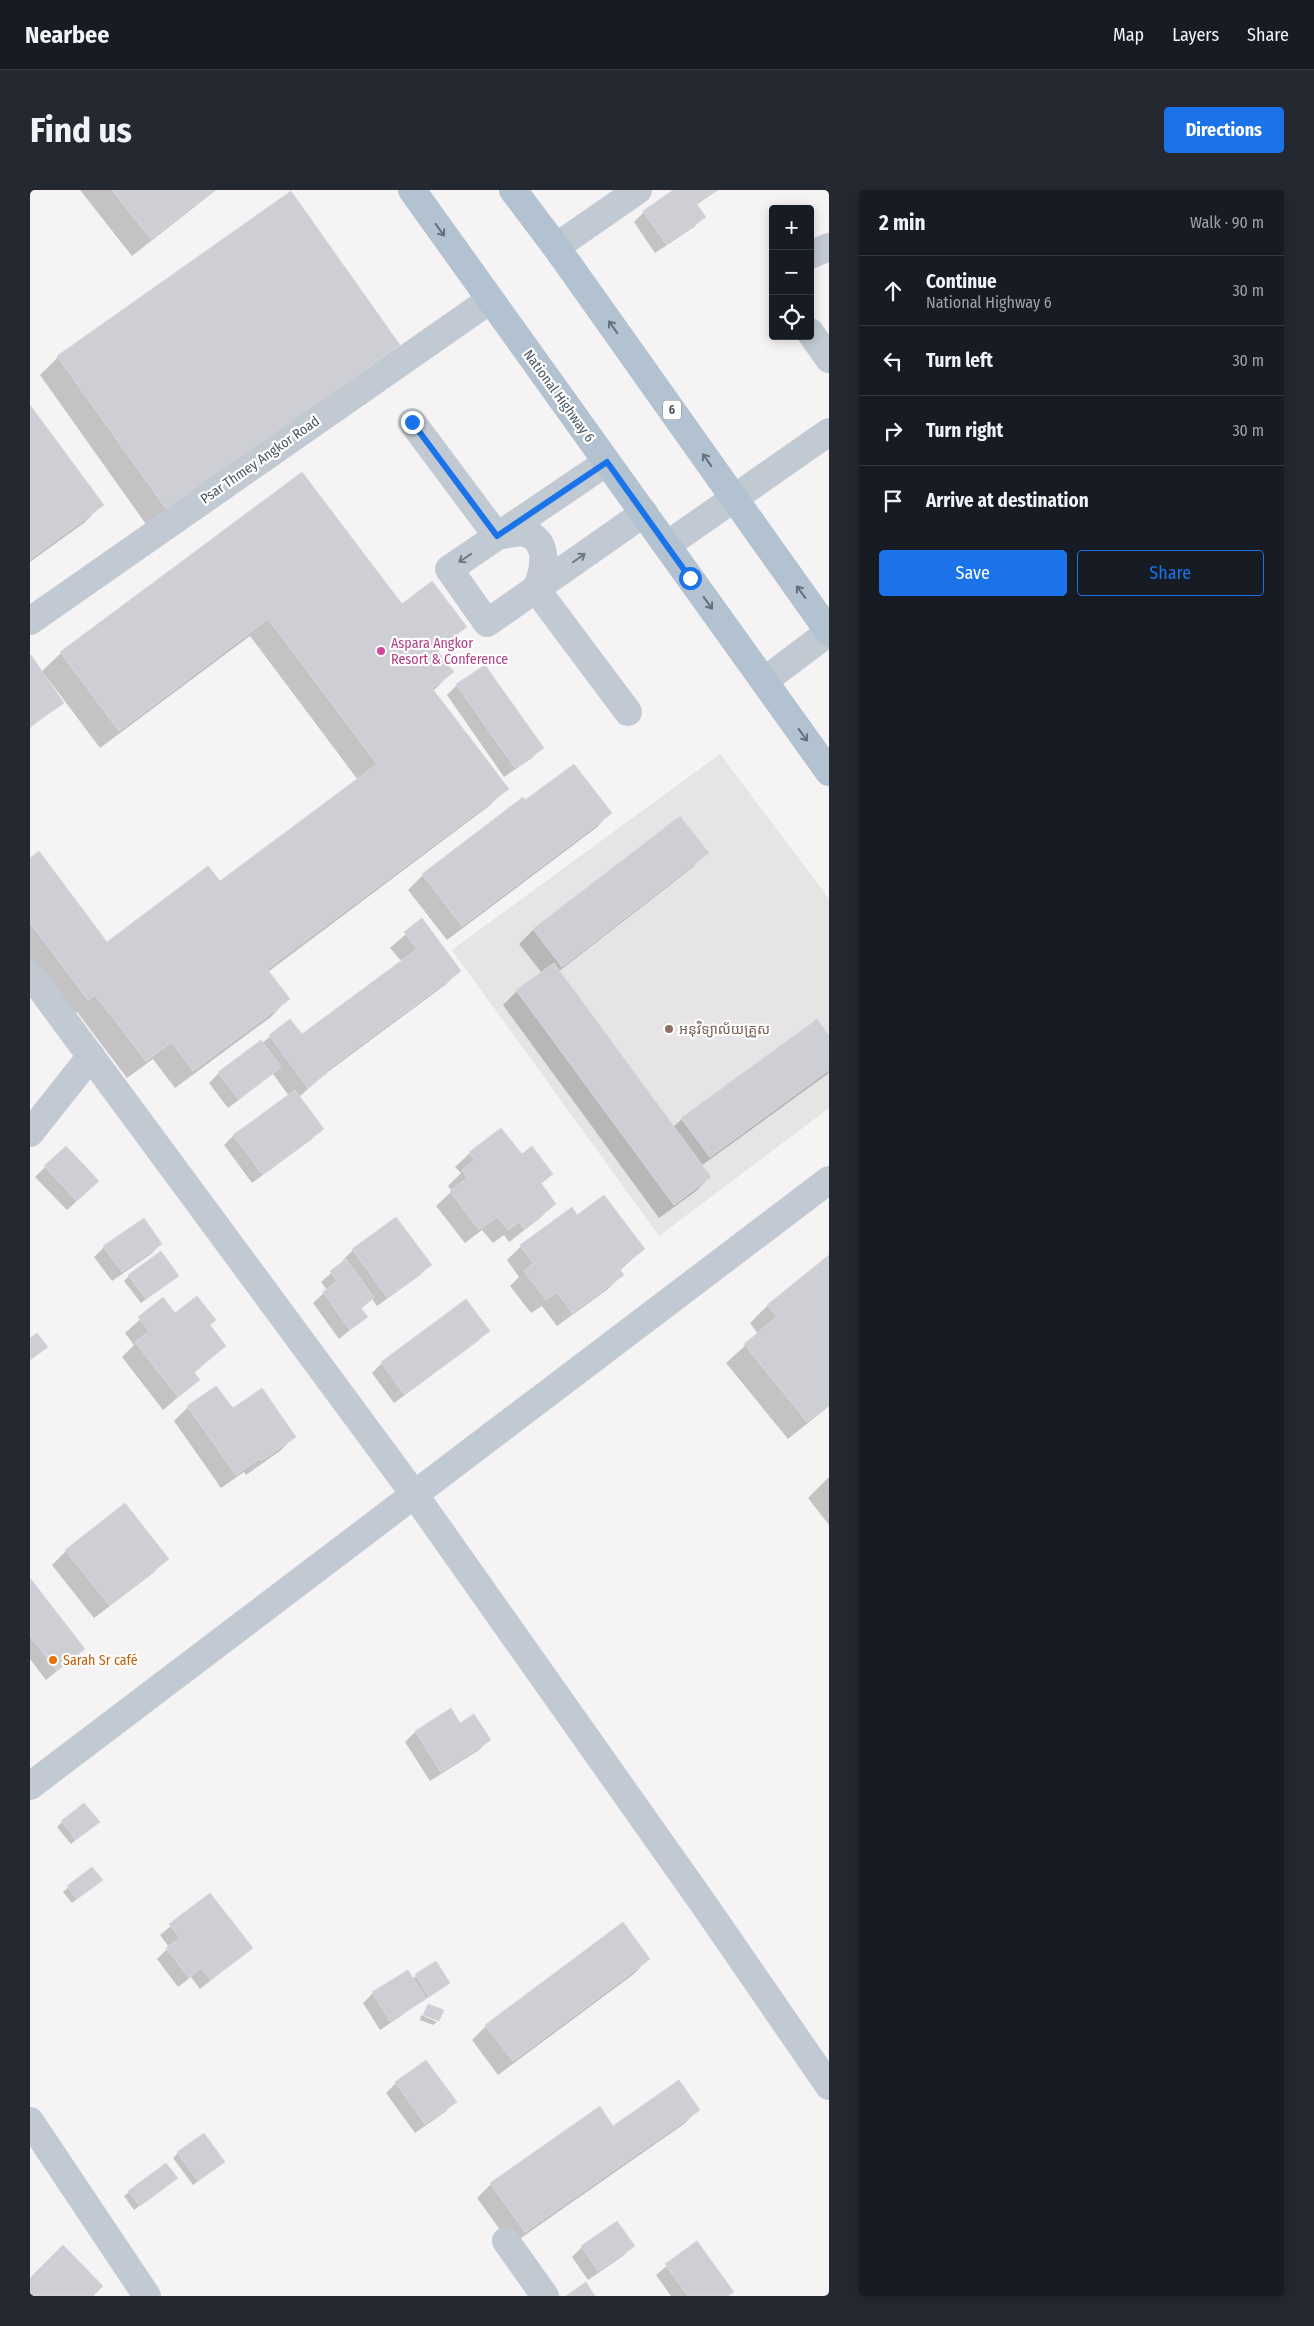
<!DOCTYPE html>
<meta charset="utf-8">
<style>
body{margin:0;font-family:"Fira Sans Condensed","Noto Sans Khmer",sans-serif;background:#242831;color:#f1f3f6}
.controls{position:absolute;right:15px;top:15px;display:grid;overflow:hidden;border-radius:5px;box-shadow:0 2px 12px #0003}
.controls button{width:45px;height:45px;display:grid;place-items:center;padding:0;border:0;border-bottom:1px solid #363941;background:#171b24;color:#f1f3f6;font:25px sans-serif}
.stop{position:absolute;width:15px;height:15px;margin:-11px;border:4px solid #1a73e8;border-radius:50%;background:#fff}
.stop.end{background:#1a73e8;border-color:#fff;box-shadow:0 1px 5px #0008}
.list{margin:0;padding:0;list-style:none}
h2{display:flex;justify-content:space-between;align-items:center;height:65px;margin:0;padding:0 20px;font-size:21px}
h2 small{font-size:16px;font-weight:400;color:#9ea1a6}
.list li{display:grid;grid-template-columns:32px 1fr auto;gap:15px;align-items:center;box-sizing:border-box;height:70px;padding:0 20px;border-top:1px solid #363941}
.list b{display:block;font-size:19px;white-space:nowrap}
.list p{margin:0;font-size:16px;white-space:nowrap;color:#9ea1a6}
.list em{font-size:16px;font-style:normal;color:#9ea1a6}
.actions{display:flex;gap:10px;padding:15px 20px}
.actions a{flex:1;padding:11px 0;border:1px solid #1a73e8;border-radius:5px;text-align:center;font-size:18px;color:#1a73e8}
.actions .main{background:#1a73e8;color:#fff}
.icon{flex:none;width:28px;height:28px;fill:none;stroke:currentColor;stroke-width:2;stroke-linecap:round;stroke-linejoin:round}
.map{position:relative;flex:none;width:799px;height:2106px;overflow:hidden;border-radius:5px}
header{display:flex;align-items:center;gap:30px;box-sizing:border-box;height:70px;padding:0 25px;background:#171b24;border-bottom:1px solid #363941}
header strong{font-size:24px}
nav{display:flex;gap:28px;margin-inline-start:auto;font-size:18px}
.intro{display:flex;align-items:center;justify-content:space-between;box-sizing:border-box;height:120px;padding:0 30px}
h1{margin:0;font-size:35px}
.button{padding:12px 22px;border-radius:5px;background:#1a73e8;color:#fff;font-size:18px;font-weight:700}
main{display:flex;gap:30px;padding:0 30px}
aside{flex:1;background:#171b24;border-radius:5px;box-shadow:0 2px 12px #0003}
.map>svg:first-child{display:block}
</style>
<header>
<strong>Nearbee</strong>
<nav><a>Map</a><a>Layers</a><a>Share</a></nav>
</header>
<div class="intro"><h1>Find us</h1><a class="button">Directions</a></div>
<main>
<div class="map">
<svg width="799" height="2106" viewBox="0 0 799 2106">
<rect width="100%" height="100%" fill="#f5f3f3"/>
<!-- education -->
<polygon fill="#e6e4e5" points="690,564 799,709 799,918 629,1046 422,760"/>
<!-- shadow -->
<g fill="#0003">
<polygon points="50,0 186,0 102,66"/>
<polygon points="645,0 688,0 666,15 674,27 664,37 625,63 604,32 614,22"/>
<polygon points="368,155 350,173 118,337 10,185 28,167"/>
<polygon points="0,217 72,315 54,333 0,372"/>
<polygon points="271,283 371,416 435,437 407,462 422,482 403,501 477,598 459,616 238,782 258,809 241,827 145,898 123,869 97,888 47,822 40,827 0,774 0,669 77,753 189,693 328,590 220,446 70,558 19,490 17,491 32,512 0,538 0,467 11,482 31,463"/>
<polygon points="427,495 512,558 502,568 474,587 417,505"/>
<polygon points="493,609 495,612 580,623 566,638 417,750 378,700 393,685"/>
<polygon points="650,627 677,662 663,677 528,782 643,937 652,929 799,848 799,883 671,976 680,987 665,1002 629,1028 473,815 487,801 512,783 489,754 503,740"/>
<polygon points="392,730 430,781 415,795 295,884 269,907 292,939 282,949 222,993 194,955 204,945 259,906 243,884 198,918 179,893 189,883 232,853 260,831 272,846 372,772 360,758"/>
<polygon points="36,957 58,1001 37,1020 5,987"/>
<polygon points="440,963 491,966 522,984 510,995 525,1014 510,1028 479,1052 474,1045 463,1053 452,1040 435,1053 406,1016 422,1001 418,996 431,983 425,977"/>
<polygon points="547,1026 614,1059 589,1081 592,1085 578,1099 527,1136 512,1116 501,1123 480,1096 489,1087 477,1070 491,1056"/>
<polygon points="131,1054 121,1064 82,1091 64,1067 74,1057"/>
<polygon points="323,1060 400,1075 390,1085 347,1116 342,1109 330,1120 336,1127 309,1149 283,1113 297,1100 291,1092 314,1072 313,1070"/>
<polygon points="799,1066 799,1216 758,1249 696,1173 728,1144 720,1133 738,1115"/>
<polygon points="99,1086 143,1090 111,1113 94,1091"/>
<polygon points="133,1109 145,1125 178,1136 195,1156 163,1184 168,1190 133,1220 92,1167 104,1155 95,1143"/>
<polygon points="458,1141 448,1151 364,1213 342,1183 352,1173"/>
<polygon points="158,1217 202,1220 265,1246 250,1261 216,1285 214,1282 191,1298 144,1231"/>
<polygon points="799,1287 799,1335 778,1308"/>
<polygon points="36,1361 137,1369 123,1383 64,1428 22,1375"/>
<polygon points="0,1390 54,1459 16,1490 0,1469"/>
<polygon points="421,1520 430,1534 459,1550 449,1560 400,1591 375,1552 385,1542"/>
<polygon points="32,1632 68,1632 41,1654 27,1637"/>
<polygon points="62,1678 66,1695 42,1713 33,1702"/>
<polygon points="180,1704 221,1758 170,1799 161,1787 148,1797 127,1769 139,1757 130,1745"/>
<polygon points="618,1769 604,1784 468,1885 442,1850 456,1836"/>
<polygon points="405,1773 419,1793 350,1840 333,1813 343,1803 377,1782 382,1789"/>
<polygon points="391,1825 407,1832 403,1835 390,1830"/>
<polygon points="366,1893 425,1912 415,1922 385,1943 356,1903"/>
<polygon points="668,1920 654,1934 481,2055 447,2008 461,1994 583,1938"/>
<polygon points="148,1963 194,1972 163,1995 143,1968"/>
<polygon points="146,1988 104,2020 94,2006 99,2002"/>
<polygon points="666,2052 702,2102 698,2106 641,2106 626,2085"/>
<polygon points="603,2056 593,2066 558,2090 542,2067 552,2057"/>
</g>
<!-- building -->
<g fill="#cdcfd5" stroke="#d7d9de">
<polygon points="82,0 184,0 121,49"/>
<polygon points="643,0 686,0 666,13 676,27 636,54 613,21"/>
<polygon points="261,1 370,155 137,320 27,166"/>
<polygon points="0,215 74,315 0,369"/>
<polygon points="272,282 372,414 402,391 437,437 406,459 424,482 402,498 479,599 237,779 260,809 163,881 142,852 116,871 65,805 58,810 0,733 0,668 9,661 77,752 178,676 190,691 347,574 238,429 89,541 30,462"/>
<polygon points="1,465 34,513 0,537 0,466"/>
<polygon points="455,475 514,558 485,578 426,494"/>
<polygon points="544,574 582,623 432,736 392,684 493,607 495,610"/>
<polygon points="650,626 679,663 532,777 503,739"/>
<polygon points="392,728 431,781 296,881 297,883 278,898 239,845 260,829 272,844 387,759 374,742"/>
<polygon points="524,773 681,987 644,1015 486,800"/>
<polygon points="787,829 799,846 799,880 680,967 651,928"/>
<polygon points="231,850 251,877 208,909 188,882"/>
<polygon points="265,900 294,939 232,984 203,945"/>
<polygon points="471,938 492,964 502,956 523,984 511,993 526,1014 494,1039 489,1032 478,1040 467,1027 449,1040 420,1001 437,988 432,980 445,970 439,962"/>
<polygon points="36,956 69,991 47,1011 14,976"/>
<polygon points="574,1005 615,1059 589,1078 594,1085 542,1123 527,1102 516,1110 494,1081 503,1073 490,1055 542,1017 547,1025"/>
<polygon points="366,1027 402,1075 357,1107 322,1059"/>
<polygon points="114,1028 132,1054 92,1082 73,1056"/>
<polygon points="131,1061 149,1086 116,1109 98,1085"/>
<polygon points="799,1065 799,1214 777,1232 714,1154 747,1127 737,1115"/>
<polygon points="316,1069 344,1108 331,1118 338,1127 320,1140 293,1102 307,1091 300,1081"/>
<polygon points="167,1106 186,1130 180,1135 196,1156 164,1182 170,1190 148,1207 105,1152 119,1141 108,1127 133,1107 145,1123"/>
<polygon points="436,1109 460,1141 374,1204 351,1172"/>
<polygon points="7,1143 18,1157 0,1170 0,1148"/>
<polygon points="186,1196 203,1218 232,1198 266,1247 231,1271 229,1269 206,1285 157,1216"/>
<polygon points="95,1313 139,1369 79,1415 35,1360"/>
<polygon points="0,1388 55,1459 27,1481 0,1446"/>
<polygon points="421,1518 430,1533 444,1524 461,1550 411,1582 385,1541"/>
<polygon points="54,1613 70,1632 46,1650 31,1631"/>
<polygon points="62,1677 73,1690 47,1709 37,1696"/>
<polygon points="180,1703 223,1758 181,1790 171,1778 159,1788 136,1758 150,1748 139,1734"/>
<polygon points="593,1732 620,1769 483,1871 455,1835"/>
<polygon points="406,1771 420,1793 399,1807 385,1784"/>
<polygon points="378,1780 396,1809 360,1831 342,1802"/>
<polygon points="398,1814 414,1820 409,1831 393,1825"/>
<polygon points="396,1870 427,1912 395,1934 365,1892"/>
<polygon points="649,1890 670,1920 495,2042 460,1993 570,1916 583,1936"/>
<polygon points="174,1943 195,1972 168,1991 147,1962"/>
<polygon points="136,1973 148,1988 110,2016 98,2001"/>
<polygon points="587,2031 605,2056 568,2081 551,2056"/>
<polygon points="667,2051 704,2102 698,2106 658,2106 635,2074"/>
<polygon points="33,2055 73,2096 63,2106 0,2106 0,2088"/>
<polygon points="556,2092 565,2106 536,2106"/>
</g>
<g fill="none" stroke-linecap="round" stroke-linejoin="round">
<!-- minor -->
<g stroke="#c1cad2" stroke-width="28">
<polyline points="526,57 608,0"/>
<polyline points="780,65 799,57"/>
<polyline points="780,142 799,169"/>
<path d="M382,232L467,346C475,345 487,341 495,343C521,350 514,382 506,399L598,522"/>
<polyline points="577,272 419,379 457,433 614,323"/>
<polyline points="637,355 799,242"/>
<polyline points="0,431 460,110"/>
<polyline points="734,491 799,442"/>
<polyline points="0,784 384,1304 675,1716 799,1896"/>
<polyline points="0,943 61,866"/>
<polyline points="0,1596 799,990"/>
<polyline points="0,1931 117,2106"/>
<polyline points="476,2051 515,2106"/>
</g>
<!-- major -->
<g stroke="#b3c2d1" stroke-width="28">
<polyline points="382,0 799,582"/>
<polyline points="483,0 526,57 799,442"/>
</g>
</g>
<!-- one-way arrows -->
<defs><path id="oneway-shaft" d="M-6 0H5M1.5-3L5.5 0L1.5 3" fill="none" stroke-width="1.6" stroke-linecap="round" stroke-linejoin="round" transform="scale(1.25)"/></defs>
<g stroke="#64717d">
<use href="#oneway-shaft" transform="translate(410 40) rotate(54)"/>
<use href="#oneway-shaft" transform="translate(583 137) rotate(-125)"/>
<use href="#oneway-shaft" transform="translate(677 270) rotate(-125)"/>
<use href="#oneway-shaft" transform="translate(771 402) rotate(-126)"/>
<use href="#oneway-shaft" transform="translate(678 413) rotate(54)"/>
<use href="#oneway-shaft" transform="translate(773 545) rotate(54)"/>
</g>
<g stroke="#6e7983">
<use href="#oneway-shaft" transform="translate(435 368) rotate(146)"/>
<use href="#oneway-shaft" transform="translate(549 368) rotate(-35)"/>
</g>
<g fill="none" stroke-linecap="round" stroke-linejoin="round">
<!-- route -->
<polyline stroke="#1a73e8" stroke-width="6" points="382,232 467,346 577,272 660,388"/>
</g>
<!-- markers -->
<circle fill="#d1479c" stroke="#fff" stroke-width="2" cx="351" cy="461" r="5"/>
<circle fill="#8d6e63" stroke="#fff" stroke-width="2" cx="639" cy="839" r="5"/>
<circle fill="#e8710a" stroke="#fff" stroke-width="2" cx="23" cy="1470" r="5"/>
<g text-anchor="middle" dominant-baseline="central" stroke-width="4.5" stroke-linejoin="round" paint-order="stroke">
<!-- shield labels -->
<rect fill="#fff" stroke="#808990" stroke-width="1" x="633" y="210.5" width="18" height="19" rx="4"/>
<g font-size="12" font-weight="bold" fill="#4a5661">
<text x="642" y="220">6</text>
</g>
<!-- street labels -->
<g font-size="14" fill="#4a5661" stroke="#fff">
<text transform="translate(529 206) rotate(54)">National Highway 6</text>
<text transform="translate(230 270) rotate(-35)">Psar Thmey Angkor Road</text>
</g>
<!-- hotel labels -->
<g font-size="14" fill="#b23c85" stroke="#fff" text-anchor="start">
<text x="361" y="453">Aspara Angkor<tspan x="361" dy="16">Resort &amp; Conference</tspan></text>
</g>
<!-- education labels -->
<g font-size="14" fill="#785e54" stroke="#fff" text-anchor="start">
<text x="649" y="839">អនុវិទ្យាល័យគ្រួស</text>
</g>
<!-- food labels -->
<g font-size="14" fill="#c56008" stroke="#fff" text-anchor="start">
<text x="33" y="1470">Sarah Sr café</text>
</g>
</g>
</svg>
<div class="controls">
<button>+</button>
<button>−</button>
<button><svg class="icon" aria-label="locate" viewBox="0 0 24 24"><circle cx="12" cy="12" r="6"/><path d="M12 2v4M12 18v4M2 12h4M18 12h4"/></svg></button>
</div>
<div class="stop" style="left:660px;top:388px"></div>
<div class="stop end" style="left:382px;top:232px"></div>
</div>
<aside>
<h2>2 min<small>Walk · 90 m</small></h2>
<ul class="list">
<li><svg class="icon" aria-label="ahead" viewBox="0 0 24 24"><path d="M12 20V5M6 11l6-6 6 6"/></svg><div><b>Continue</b><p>National Highway 6</p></div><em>30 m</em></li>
<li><svg class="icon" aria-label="left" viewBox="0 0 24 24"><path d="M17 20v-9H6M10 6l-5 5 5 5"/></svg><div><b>Turn left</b></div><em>30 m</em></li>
<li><svg class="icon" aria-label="right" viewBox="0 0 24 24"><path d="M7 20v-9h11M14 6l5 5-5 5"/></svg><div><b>Turn right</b></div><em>30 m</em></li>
<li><svg class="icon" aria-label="arrive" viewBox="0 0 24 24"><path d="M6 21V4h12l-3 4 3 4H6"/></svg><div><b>Arrive at destination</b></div></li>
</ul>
<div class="actions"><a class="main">Save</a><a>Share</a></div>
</aside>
</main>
